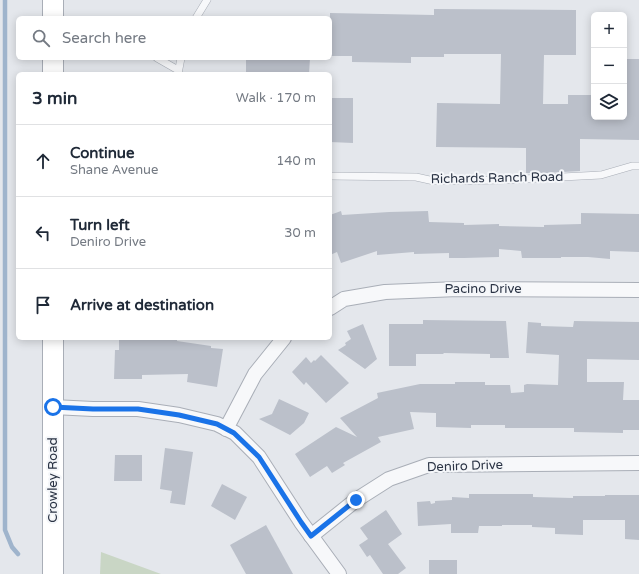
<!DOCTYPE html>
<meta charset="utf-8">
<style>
body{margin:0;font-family:"Varela Round",sans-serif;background:#f2f2f3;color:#1f2937}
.controls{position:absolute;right:12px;top:12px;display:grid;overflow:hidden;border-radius:6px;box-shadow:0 2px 10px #0003}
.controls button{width:36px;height:36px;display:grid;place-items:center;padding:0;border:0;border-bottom:1px solid #e0e1e3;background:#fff;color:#1f2937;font:20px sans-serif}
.stop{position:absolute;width:12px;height:12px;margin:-9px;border:3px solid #1a73e8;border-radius:50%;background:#fff}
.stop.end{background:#1a73e8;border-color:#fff;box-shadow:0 1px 4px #0008}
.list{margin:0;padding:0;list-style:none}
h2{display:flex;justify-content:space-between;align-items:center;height:52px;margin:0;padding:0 16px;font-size:17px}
h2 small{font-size:13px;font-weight:400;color:#747a83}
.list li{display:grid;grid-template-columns:26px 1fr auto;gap:12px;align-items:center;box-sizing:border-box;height:72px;padding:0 16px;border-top:1px solid #e0e1e3}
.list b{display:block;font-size:15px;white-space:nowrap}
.list p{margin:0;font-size:13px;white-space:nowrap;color:#747a83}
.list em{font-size:13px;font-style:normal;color:#747a83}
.icon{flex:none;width:22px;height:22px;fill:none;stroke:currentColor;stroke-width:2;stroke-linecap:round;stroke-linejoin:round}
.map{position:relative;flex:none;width:639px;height:574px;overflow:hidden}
.search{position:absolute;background:#fff;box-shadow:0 2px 10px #0003;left:16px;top:16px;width:316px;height:44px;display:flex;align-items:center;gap:10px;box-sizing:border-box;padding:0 14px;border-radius:6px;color:#747a83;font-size:15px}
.panel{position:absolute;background:#fff;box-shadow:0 2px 10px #0003;left:16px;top:72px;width:316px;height:268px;border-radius:6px}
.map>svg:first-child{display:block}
</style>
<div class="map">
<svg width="639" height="574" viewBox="0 0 639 574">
<rect width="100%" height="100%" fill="#e4e7ec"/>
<!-- green -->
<polygon fill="#c9d6c5" points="101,552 161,574 100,574"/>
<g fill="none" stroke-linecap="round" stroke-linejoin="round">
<!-- stream -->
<polyline stroke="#9fb4cc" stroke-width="4.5" points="5,0 5,530 12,547 18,554"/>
</g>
<!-- building -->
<g fill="#bbc0ca">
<polygon points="434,9 576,10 576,55 544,55 543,104 568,104 568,95 594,95 594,117 624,117 624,59 639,59 639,140 580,139 580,171 546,173 526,173 526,148 436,147 437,103 500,104 501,54 444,54 444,57 411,57 411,63 352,62 352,56 330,56 330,13 434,15"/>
<polygon points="246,58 310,58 309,74 246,74"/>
<polygon points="330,98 353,98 353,143 330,142"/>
<polygon points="341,211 342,215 389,212 428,211 429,222 464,223 464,225 499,224 499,226 544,227 544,225 581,224 581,213 639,214 639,252 610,251 610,259 588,257 561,257 561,258 522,258 521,251 499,249 499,257 464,258 449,258 449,253 414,254 414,252 377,255 377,251 341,263 337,252 330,255 330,215"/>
<polygon points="423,320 506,321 509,358 490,358 490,354 444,353 443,354 416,354 416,366 389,366 389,324 423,324"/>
<polygon points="574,321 639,322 639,360 587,359 587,382 624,382 623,400 639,400 639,430 623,430 623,433 574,432 574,428 505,428 505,425 471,425 471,428 436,427 436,413 410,412 414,429 378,437 381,442 343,463 345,465 332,473 327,466 310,477 295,454 336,427 357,437 340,418 378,398 377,393 420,384 455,384 455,382 485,382 485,385 510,385 511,393 524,392 524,385 527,384 558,385 559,355 526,353 528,322 541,323 541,326 573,327"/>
<polygon points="363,324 377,359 365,369 338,350 346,345 345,343 351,339 347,331"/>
<polygon points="119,338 177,338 177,341 211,346 211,348 223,349 217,387 187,382 188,374 142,375 142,379 114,379 115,350 119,350"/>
<polygon points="321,355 349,383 326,403 306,382 304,385 292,372 306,357 311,363 314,360 315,361"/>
<polygon points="279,399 309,413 304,423 290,435 259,419 272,414"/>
<polygon points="165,448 193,452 185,505 170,503 172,491 160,489"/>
<polygon points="115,455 142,455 142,481 114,481"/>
<polygon points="222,484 247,497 235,520 211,506"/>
<polygon points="469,494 533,494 533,497 573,498 573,496 605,496 605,495 639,495 639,540 625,539 625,520 583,520 583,535 555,534 555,528 532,527 532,525 502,525 502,526 479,526 478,533 451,533 451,524 418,526 417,502 430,501 431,504 435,503 435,501 452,500 452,497 469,498"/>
<polygon points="386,510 402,534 388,544 406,568 398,574 383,574 370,555 367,557 359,545 368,539 360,528"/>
<polygon points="266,525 293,574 246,574 230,545"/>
<rect x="429" y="560" width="28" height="14"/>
</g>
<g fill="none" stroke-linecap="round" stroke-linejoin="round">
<defs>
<g id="lane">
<polyline points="196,18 207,0"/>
<polyline points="157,58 178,70"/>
<polyline points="178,74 181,58"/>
<polyline points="330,176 416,177 434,181 505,180 601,175 632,166 639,166"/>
</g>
<g id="street">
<polyline points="330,308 344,299 385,292 458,289 639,290"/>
<polyline points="53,407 93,409 138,409 179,415 217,424 235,433 259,457 301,522 339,574"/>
<polyline points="226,429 255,374 284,338"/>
<polyline points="311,536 356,500 389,479 429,465 639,463"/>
</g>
<g id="secondary">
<polyline points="53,0 53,18"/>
<polyline points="53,58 53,74"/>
<polyline points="53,338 53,574"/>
</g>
</defs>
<!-- lane casing -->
<use href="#lane" stroke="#a9aeb7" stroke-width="8"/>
<!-- street casing -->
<use href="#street" stroke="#a9aeb7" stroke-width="16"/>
<!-- secondary casing -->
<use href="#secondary" stroke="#a9aeb7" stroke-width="22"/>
<!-- lane -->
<use href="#lane" stroke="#f7f8fa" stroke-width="7"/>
<!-- street -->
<use href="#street" stroke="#f7f8fa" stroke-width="14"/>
<!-- secondary -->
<use href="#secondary" stroke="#fff" stroke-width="20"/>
</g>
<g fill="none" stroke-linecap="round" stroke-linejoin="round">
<!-- route -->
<polyline stroke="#1a73e8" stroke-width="5" points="53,407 93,409 138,409 179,415 217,424 234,433 259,457 301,522 311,536 356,500"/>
</g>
<g text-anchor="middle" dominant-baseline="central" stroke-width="4" stroke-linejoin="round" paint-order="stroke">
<!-- street labels -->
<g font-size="13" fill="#2b3445" stroke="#f4f6f9">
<text transform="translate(497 178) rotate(-1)">Richards Ranch Road</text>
<text x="483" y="289">Pacino Drive</text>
<text transform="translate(465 466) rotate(-2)">Deniro Drive</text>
<text transform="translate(53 480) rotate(-90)">Crowley Road</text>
</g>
</g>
</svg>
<div class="controls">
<button>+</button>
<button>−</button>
<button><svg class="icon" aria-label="layers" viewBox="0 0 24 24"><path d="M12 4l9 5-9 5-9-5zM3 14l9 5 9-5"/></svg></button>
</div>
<div class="stop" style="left:53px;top:407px"></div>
<div class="stop end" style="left:356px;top:500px"></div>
<div class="search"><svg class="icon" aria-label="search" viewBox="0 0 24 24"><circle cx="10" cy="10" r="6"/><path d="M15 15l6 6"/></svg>Search here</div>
<section class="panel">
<h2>3 min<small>Walk · 170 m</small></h2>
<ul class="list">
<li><svg class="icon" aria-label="ahead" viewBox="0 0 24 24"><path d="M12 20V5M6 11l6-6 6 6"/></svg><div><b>Continue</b><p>Shane Avenue</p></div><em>140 m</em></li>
<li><svg class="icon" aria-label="left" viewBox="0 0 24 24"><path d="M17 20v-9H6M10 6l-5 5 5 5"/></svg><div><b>Turn left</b><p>Deniro Drive</p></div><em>30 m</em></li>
<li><svg class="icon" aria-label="arrive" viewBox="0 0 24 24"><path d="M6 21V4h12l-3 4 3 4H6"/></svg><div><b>Arrive at destination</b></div></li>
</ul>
</section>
</div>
